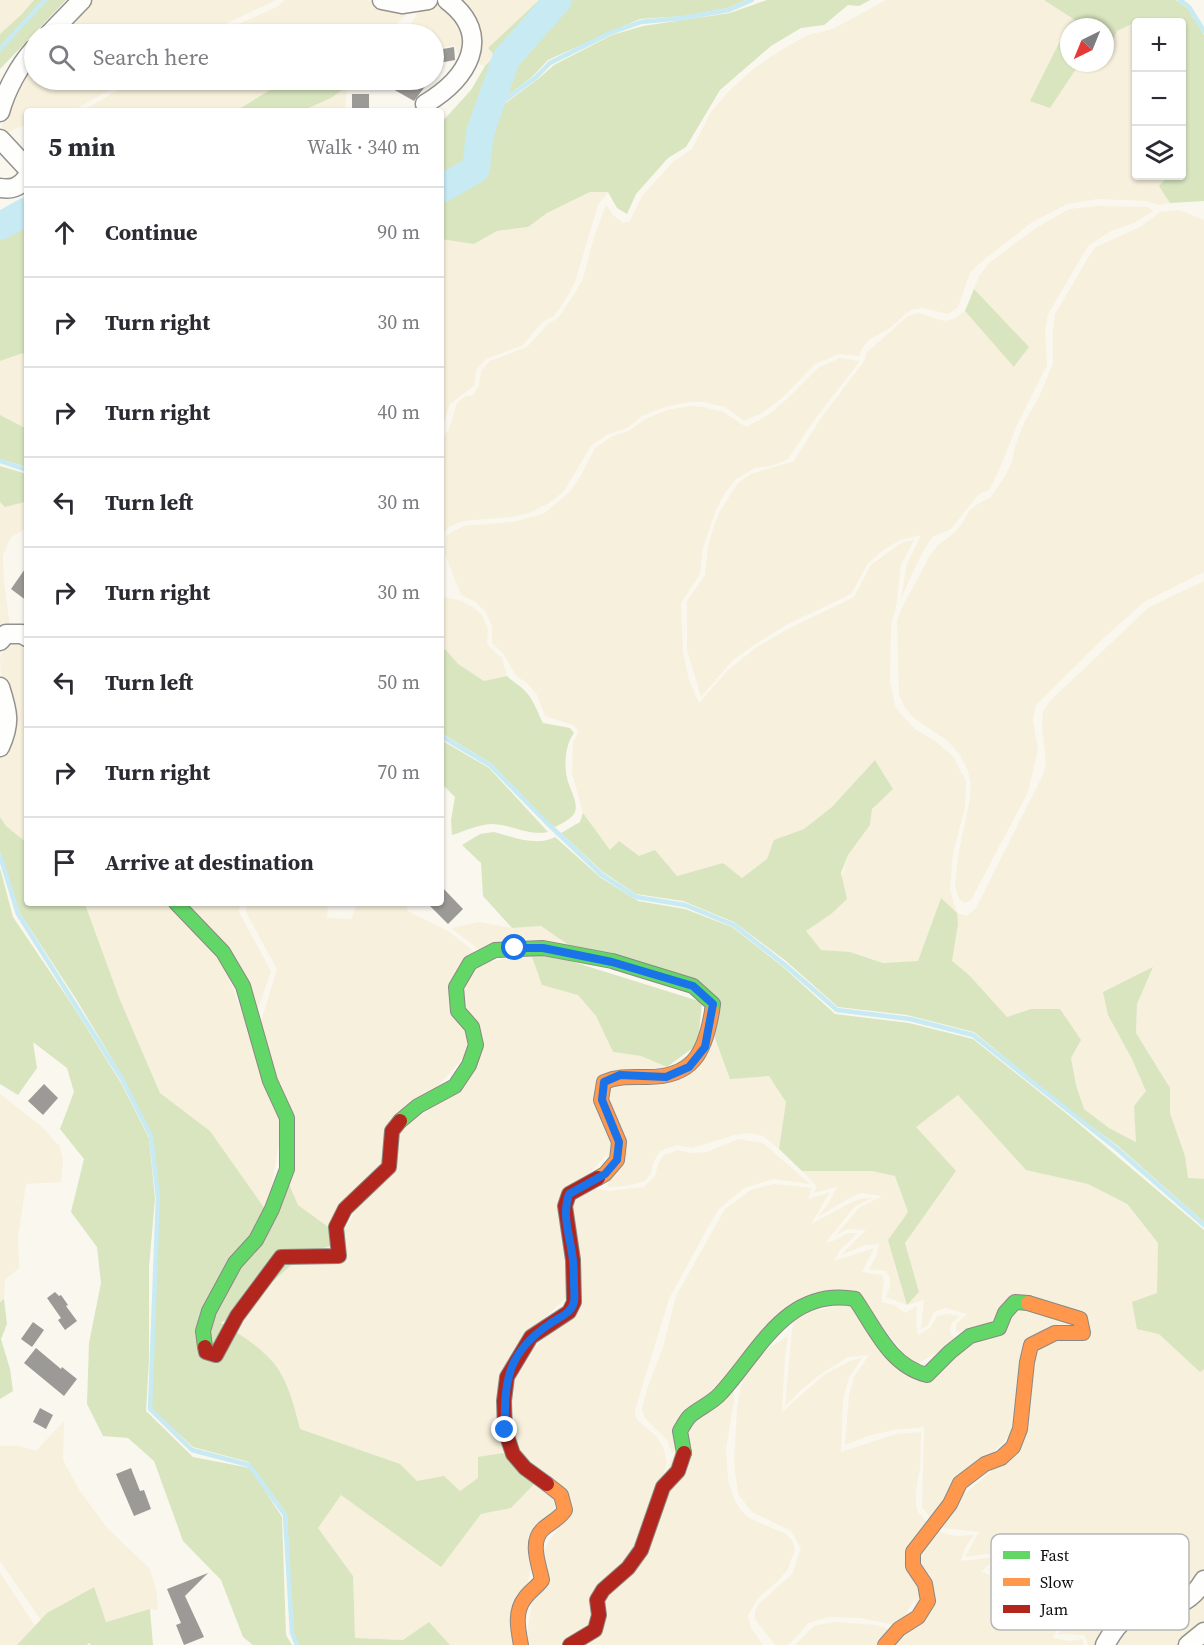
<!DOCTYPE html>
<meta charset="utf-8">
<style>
body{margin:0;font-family:"Source Serif 4",serif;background:#f2f2f3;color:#2b2b33}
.controls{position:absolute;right:18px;top:18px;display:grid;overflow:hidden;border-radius:6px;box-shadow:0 2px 4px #0004}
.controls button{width:54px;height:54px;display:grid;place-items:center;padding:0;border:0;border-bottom:2px solid #e1e1e2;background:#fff;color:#2b2b33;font:30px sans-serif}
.compass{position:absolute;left:1060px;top:18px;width:54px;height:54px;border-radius:50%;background:#fff;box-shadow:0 2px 4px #0004;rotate:223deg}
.stop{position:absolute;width:18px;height:18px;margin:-14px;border:4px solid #1a73e8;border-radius:50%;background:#fff}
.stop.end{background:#1a73e8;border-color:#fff;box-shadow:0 2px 6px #0008}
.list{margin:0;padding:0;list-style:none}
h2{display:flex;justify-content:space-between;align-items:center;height:78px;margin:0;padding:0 24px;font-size:26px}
h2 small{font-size:20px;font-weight:400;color:#7c7c81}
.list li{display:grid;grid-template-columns:39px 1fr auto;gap:18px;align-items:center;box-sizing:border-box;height:90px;padding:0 24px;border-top:2px solid #e1e1e2}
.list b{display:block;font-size:22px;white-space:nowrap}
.list em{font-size:20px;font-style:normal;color:#7c7c81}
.icon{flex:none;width:33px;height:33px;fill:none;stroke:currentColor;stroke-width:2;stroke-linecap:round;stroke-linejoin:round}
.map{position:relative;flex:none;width:1204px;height:1645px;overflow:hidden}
.search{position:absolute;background:#fff;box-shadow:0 2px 4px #0004;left:24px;top:24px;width:420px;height:66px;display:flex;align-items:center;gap:15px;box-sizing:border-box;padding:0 21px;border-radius:33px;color:#7c7c81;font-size:22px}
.panel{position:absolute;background:#fff;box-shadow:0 2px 4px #0004;left:24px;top:108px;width:420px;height:798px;border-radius:6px}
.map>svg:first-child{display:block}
</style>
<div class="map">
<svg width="1204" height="1645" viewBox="0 0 1204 1645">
<rect width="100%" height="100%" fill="#faf7ef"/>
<!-- farmland -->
<g fill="#f6f0dc">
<polygon points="0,0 34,0 21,15 0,34"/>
<polygon points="86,0 276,0 204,34 54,34"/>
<polygon points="285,0 368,0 410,11 386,34 216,34 277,7"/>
<polygon points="452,0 539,0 488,48 495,56 485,66 473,62"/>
<polygon points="886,0 1044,0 1076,20 1059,43 1050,108 1080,63 1105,63 1105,57 1116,31 1137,22 1136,176 1168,176 1159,186 1170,203 1158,205 1147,201 1097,199 1067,204 1031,223 981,262 970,273 958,307 948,314 923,308 910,310 890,328 870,339 862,348 859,356 839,354 815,364 782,398 762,413 744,421 725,407 703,402 690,402 665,407 642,416 627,428 606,435 591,446 564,491 549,503 529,513 510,517 463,521 449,527 441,536 441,441 449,429 457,403 464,397 473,395 479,385 481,371 490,361 527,347 548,324 558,318 573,296 583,279 594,237 606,205 613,215 623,223 630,221 642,196 673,162 692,149 711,112 729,91 752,70 781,50 808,35 833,29"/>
<polygon points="437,4 447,7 457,16 465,41 461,63 455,45 434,49 434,34 405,34 422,5"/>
<polygon points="34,53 34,80 128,80 72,111 53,109 46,111 27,111 27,124 3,134 2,127 6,99"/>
<polygon points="142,80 286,80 236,111 82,111 127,85"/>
<polygon points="347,86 345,111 302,111 331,98"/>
<polygon points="590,192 608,192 598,205 575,282 566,299 554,316 542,322 523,345 486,359 476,370 474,386 450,404 441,431 441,239 474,244 497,231 528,227 547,213"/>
<polygon points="1098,206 1147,207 1153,211 1134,223 1111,231 1088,246 1048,314 1045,331 1047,365 1017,425 1000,468 990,489 978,495 951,529 932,537 920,557 901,598 907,564 921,535 900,540 882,551 868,563 851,594 786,625 754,645 733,660 701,697 687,650 687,601 705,575 708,547 713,529 720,511 738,483 751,474 794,461 821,418 865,360 866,353 908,316 918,313 944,321 954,319 965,311 1015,367 1029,347 974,289 979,276 989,263 1005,251 1036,228 1069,209"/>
<polygon points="1179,210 1204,220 1204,572 1144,602 1107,635 1036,705 1033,720 1038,750 1028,792 971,900 965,903 959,899 955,886 959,850 969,804 971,784 968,771 960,755 948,741 915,719 906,709 899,695 897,620 902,608 929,557 938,545 953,534 962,524 968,512 978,504 991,497 1005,476 1012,462 1015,446 1025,421 1038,399 1053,364 1053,330 1055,314 1094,248 1140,227 1160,212"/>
<polygon points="23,353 27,362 27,429 0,415 0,361"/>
<polygon points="840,358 860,361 815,419 788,459 774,465 755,468 736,479 725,493 715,512 703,548 700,574 681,603 683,652 689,680 699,703 727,671 757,647 790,628 854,597 871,565 901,543 914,540 901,565 896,607 891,625 890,680 895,706 901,714 915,729 935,741 953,756 966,782 965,808 953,853 950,889 957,913 967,916 976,908 1043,775 1046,763 1042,726 1043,712 1050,701 1149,607 1204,581 1204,1179 1188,1179 1185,1156 1170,1113 1170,1088 1136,1033 1137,1004 1152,968 1103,992 1146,1091 1134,1106 1137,1142 1109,1128 1084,1109 1076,1085 1071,1058 1031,1009 1007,1017 969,975 951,961 958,924 941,898 918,961 883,963 850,952 821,950 805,931 831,914 848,855 870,825 872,809 893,789 876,761 866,769 853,786 832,807 804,829 775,840 767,859 742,878 723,863 677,876 655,850 639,856 610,850 583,813 572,773 573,742 579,731 573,725 545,716 537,695 527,683 516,676 503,653 492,643 492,626 485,611 474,601 461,595 445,554 446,536 463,526 512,522 543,514 569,493 580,477 595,448 611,437 630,430 645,419 667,410 689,406 703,407 724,412 746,427 768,415 788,398 818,368"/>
<polygon points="0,502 5,507 25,502 27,505 27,528 11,537 3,555 4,583 10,626 0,632"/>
<polygon points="441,597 459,600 473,607 482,615 488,629 487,645 502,658 507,676 484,681 458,664 446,650 441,649"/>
<polygon points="17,641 27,644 27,843 6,826 0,817 0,754 9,702 1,674 0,657 6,646"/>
<polygon points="82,903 172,903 220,955 283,1120 267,1212 210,1131 160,1093 120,1000 86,908"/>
<polygon points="180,903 240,903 239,912 271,971 255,1018"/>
<polygon points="247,903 328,903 327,918 351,919 356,907 362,903 407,903 407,911 448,931 477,954 459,974 471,1049 428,1097 385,1163 331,1229 298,1205 289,1184 260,1025 277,969 246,912"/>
<polygon points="479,922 512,928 541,926 573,948 481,951 451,928"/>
<polygon points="531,953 542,985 577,994 596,1016 613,1052 641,1056 667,1067 608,1075 616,1144 580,1184 570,1294 528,1334 503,1453 479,1478 460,1491 444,1477 417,1481 400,1464 299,1429 290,1394 233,1329 282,1260 343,1234 397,1132 464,1086 462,997 475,965"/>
<polygon points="715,1038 769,1075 786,1102 779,1149 763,1136 750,1133 735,1135 692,1148 677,1145 660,1151 653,1163 651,1173 645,1181 626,1186 608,1187 605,1090 648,1080"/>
<polygon points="0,1094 41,1126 60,1147 63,1160 61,1182 26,1184 18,1237 19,1268 5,1280 4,1299 0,1302"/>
<polygon points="958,1095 1026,1170 1088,1184 1126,1204 1158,1243 1157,1293 1159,1334 1200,1371 1204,1369 1204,1575 1187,1597 1137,1609 1103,1645 1088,1645 1085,1635 1057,1634 1062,1630 1067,1617 1043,1619 1048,1616 1049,1604 1033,1606 1040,1594 1032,1588 1015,1591 1007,1589 1012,1580 1011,1572 988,1570 996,1563 1002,1552 965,1557 979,1532 943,1528 952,1505 1004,1460 1030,1361 1051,1337 1042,1303 995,1322 956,1332 956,1324 967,1314 945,1308 934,1312 928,1325 921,1329 924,1300 907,1305 886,1297 890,1286 890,1278 886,1271 869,1269 876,1257 879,1244 865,1245 841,1255 866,1230 848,1229 836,1235 859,1208 882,1196 861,1193 849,1198 818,1217 828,1204 837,1187 813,1193 817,1187 802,1171 872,1171 895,1176 908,1212 888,1240 919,1292 905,1243 956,1171 915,1127"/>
<polygon points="738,1139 763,1143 810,1184 773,1179 744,1188 718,1210 708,1227 669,1299 635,1410 636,1419 656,1436 663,1447 667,1462 654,1509 595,1619 567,1645 525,1645 540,1555 564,1519 513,1445 514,1366 568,1317 569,1206 591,1188 608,1191 644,1187 655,1176 658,1164 664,1155 678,1150 691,1153 707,1152"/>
<polygon points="774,1184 812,1188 808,1199 830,1192 811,1224 852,1202 863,1198 873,1198 855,1206 826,1242 833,1241 848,1233 858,1233 841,1249 834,1261 874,1248 862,1272 882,1275 884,1281 881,1302 894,1305 905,1313 917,1306 916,1323 918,1335 930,1328 937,1316 946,1314 959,1316 952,1323 950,1330 951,1335 958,1341 915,1365 872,1317 810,1297 672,1453 667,1440 645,1418 642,1409 647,1389 663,1347 676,1296 725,1209 751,1190"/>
<polygon points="846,1304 912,1375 1017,1305 1062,1319 1042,1331 1016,1428 932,1520 922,1507 924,1427 893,1430 868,1436 845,1445 849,1395 854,1377 869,1355 848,1357 822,1373 801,1390 785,1406 792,1330 796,1315"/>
<polygon points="788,1336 785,1356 782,1412 824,1375 850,1361 862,1358 849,1377 843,1399 841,1452 896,1434 921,1432 920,1468 916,1491 916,1505 918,1512 928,1523 921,1588 899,1626 860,1618 828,1617 809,1623 788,1645 775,1645 755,1619 755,1611 759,1604 792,1574 801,1549 791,1531 752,1512 738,1494 734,1463 737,1407 745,1363"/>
<polygon points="734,1380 734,1400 726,1449 728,1479 734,1499 740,1509 749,1518 786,1534 792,1540 795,1549 788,1569 779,1580 759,1597 748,1615 751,1628 763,1645 575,1645 608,1590 686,1429"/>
<polygon points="64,1421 63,1460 80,1491 107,1528 150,1569 156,1589 158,1610 150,1609 105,1622 93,1587 47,1613 41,1620 0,1561 0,1446 20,1446 36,1451"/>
<polygon points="538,1480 559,1497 533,1556 516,1645 450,1645 429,1622 404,1640 355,1638 353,1576 318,1528 341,1495 441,1566 481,1514 511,1508"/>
<polygon points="935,1530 955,1536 974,1535 965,1548 961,1561 996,1557 981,1572 994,1576 1004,1575 1007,1578 1003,1593 1014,1596 1031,1593 1035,1595 1028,1609 1045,1607 1043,1613 1037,1620 1045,1623 1063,1621 1052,1638 1070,1641 1082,1639 1084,1645 890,1645 914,1623 917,1565"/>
<polygon points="0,1573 35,1626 17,1645 0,1645"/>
<polygon points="1204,1586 1204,1628 1183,1645 1109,1645 1122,1627"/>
<polygon points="834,1622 876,1625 895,1631 881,1645 795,1645 814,1626"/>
</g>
<!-- forest -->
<g fill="#d8e5bf">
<polygon points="34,0 66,0 0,69 0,34 21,15"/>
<polygon points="539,0 552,0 500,60 471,168 441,183 441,123 471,90 485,66 495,56 488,48"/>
<polygon points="561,0 746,0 728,8 684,16 640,19 610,32 548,60 532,77 490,109 508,61"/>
<polygon points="767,0 870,0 859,6 848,5 824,25 801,28 771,46 720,90 686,147 668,158 636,194 627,214 617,208 608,192 590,192 547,213 528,227 497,231 474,244 441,239 441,193 446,192 481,170 485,133 491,114 538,79 554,65 612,35 643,26 730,13"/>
<polygon points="1044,0 1176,0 1188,9 1204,35 1204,201 1170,203 1159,186 1168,176 1182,176 1182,22 1136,22 1117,31 1105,57 1105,27 1071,27 1075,20"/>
<polygon points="1069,29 1069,63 1080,63 1050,108 1030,101 1059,43"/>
<polygon points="286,80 356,80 331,98 302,111 236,111"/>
<polygon points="27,215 27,362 23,353 0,361 0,230"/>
<polygon points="974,289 1029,347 1014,367 965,311"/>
<polygon points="0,415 27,429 27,467 0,459"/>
<polygon points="0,466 27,474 27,505 25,502 5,507 0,502"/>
<path d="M441,649L446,650L458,664L484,681L507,676C513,682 521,686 526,692C534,700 537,712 543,723L570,728L574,733C565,745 564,764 567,778C569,789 580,803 574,814C569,820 561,824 555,827L545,820L491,763L441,733Z"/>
<path d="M441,740L489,768L548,832C528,836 513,825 493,824C478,824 466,831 452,835L451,820L455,797L441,783Z"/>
<polygon points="875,760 893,789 872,809 870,825 848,855 841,873 847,899 831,914 806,931 821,950 850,952 883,963 918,961 941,898 957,913 958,924 952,961 969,975 1007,1017 1031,1009 1060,1009 1081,1040 1071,1058 1076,1085 1084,1109 1109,1128 1136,1142 1134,1106 1146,1091 1132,1059 1108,1015 1103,992 1153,967 1137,1004 1136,1033 1170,1088 1170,1113 1185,1156 1188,1178 1204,1179 1204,1222 1118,1146 1068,1109 974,1032 907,1015 838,1007 786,961 734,922 683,901 636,894 603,872 561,833 580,822 583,813 610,850 619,841 639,856 655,850 677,876 723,863 742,878 767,859 774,840 804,829 832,807"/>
<path d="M0,817L6,826L27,843V903H82L86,907L120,1000L160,1093L210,1131L267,1212L204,1313C227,1326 252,1340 270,1359C287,1376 294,1406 300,1429L400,1464L417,1481L444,1476L460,1491L478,1478V1457L503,1453L538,1480L511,1508L481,1514L441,1567L341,1495L318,1528L353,1576L355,1638L403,1640L429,1622L450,1645H299L293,1631L287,1514L249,1462L193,1447L151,1408L154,1358L155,1265L159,1196L152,1134L123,1077L76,999L20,913L0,852Z"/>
<path d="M494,832C513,837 537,847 555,837L601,878L638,901L685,909L732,927L783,967L835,1014L909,1023L973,1039L1072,1118L1204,1230V1369L1200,1372L1159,1334L1137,1329L1132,1302L1157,1293L1158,1243L1127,1204L1088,1184L1026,1170L958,1095L916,1127L956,1171L905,1243L919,1292L907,1305L888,1240L908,1212L895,1176L872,1171H802L779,1149L786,1102L769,1076L730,1079L715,1038L716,1002L573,948L541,926L512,928L483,896L481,863L462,845L480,834Z"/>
<polygon points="0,868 13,917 73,1006 121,1083 149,1138 155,1199 149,1267 149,1359 146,1411 193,1457 250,1468 282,1517 286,1635 292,1645 253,1645 243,1637 221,1580 183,1541 154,1461 128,1438 103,1436 87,1404 89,1343 101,1283 97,1247 71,1212 84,1159 60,1129 74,1092 67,1068 33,1042 37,1068 18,1095 0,1084"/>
<polygon points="531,954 548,954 702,1002 698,1044 667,1067 641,1056 613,1052 596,1016 578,995 542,985"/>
<polygon points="289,1184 298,1205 331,1229 337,1244 305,1253 232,1317 206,1330"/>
<polygon points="4,1299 7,1324 1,1339 10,1369 13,1391 0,1399 0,1302"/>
<polygon points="94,1587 106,1622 150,1609 153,1645 91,1645 89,1643 87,1645 17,1645 47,1613"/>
</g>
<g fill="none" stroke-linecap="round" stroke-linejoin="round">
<!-- stream -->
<g stroke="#c8eaf2" stroke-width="4.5">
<polyline points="1180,0 1189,7 1204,31"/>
<polyline points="0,49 45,0"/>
<polyline points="487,113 535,78 550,63 610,33 641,22 683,18 729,10 752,0"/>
<polyline points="0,461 27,470"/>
<polyline points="441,736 490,765 546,822 602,875 636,897 685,905 734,925 785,965 837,1010 910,1019 973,1035 1117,1149 1204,1225"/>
<polyline points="0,856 18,914 122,1079 151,1136 158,1198 150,1409 192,1450 249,1465 285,1515 292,1633 297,1645"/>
</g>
<!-- river -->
<g stroke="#c8eaf2" stroke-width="28">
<polyline points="441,189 476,169 480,133 506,59 558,0"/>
<polyline points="0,226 27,211"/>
</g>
</g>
<!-- building -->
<g fill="#9c9a96">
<polygon points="454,47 455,60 439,63 437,50"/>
<polygon points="377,80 430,80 414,101"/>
<rect x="352" y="94" width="17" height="17"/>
<polygon points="27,566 27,601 11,589"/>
<polygon points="441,886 463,909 448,924 427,903 441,903"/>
<polygon points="44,1084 58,1098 43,1115 28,1101"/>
<polygon points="55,1292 59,1296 61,1295 68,1305 66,1306 77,1321 65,1330 58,1320 61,1318 47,1298"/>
<polygon points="33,1322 44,1330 32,1347 21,1339"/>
<polygon points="36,1348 61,1369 62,1367 77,1379 64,1396 24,1363"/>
<polygon points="40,1408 53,1415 46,1429 33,1422"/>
<polygon points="131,1468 140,1491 144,1490 151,1509 134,1516 116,1474"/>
<polygon points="208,1573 185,1596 204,1637 184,1645 176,1625 181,1623 167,1589"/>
</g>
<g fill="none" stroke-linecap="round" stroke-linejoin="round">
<defs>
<g id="street">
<polyline points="382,0 402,4 428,0"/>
<polyline points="49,34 82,0"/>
<path d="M425,104C467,79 495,36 447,0"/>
<path d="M0,112C6,90 19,66 34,49"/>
<polyline points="0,139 27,168"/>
<path d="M0,188C12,190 20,187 27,177"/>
<polyline points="0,641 6,634 22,634 27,637"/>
<path d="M0,687C8,712 11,723 0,747"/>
<path d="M1105,1645C1111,1635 1116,1625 1125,1619C1154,1600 1182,1618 1204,1580"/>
<polyline points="1188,1645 1204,1632"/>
</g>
<g id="fast">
<polyline points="176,903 223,952 243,986 270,1081 287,1118 287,1169 272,1209 256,1240 235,1263 209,1311 203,1331 205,1347"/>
<polyline points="400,1121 418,1106 455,1086 469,1065 476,1045 472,1027 458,1011 456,987 470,963 495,950 543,948 612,961 693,986 713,1004 712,1011"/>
<path d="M684,1453L680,1431C683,1426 686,1420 690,1416C699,1408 712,1403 720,1394C759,1352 786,1287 855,1299C875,1328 890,1366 927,1375L950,1352L970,1336L999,1328L1005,1313L1015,1302L1028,1303"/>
</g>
<g id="slow">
<path d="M598,1178L605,1174L617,1160L619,1142L601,1100L604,1082C618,1076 630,1077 645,1077C693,1078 705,1053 712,1011"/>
<path d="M521,1645C518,1629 514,1612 525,1598C530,1591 537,1587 542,1580C539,1564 529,1542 543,1529C551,1522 559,1519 565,1510L561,1495L547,1484"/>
<polyline points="885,1645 899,1629 918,1617 928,1601 925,1584 913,1566 913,1552 950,1504 960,1483 985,1464 1001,1458 1013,1447 1020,1429 1027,1362 1031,1345 1055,1333 1083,1333 1080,1319 1028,1303"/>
</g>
<g id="jam">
<polyline points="205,1347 206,1352 216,1355 237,1316 281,1257 339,1256 336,1227 345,1209 389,1167 392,1131 400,1121"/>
<polyline points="547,1484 525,1468 513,1454 505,1430 504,1401 507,1377 531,1337 569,1312 574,1302 573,1260 565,1206 569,1194 598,1178"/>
<polyline points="570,1645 595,1630 599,1615 597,1600 603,1590 628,1568 641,1550 663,1487 678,1471 684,1453"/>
</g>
</defs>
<!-- street casing -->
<use href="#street" stroke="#93928e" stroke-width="21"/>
<!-- fast casing -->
<use href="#fast" stroke="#8a8885" stroke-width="16"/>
<!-- slow casing -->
<use href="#slow" stroke="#8a8885" stroke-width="16"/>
<!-- jam casing -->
<use href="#jam" stroke="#8a8885" stroke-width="16"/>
<!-- street -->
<use href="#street" stroke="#fefefd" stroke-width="18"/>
<!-- fast -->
<use href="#fast" stroke="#63d668" stroke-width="14"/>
<!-- slow -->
<use href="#slow" stroke="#ff974d" stroke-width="14"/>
<!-- jam -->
<use href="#jam" stroke="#b3261e" stroke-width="14"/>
</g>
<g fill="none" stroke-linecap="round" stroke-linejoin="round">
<!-- route -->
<path stroke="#1a73e8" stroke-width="8" d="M505,1430C504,1381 507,1352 551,1323C559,1317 571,1314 574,1302C575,1297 574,1290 574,1284C574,1277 574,1269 573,1261C571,1238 561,1217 569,1194L605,1174L617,1160L619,1142L602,1100L604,1082L620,1075L666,1077L689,1067L705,1047L713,1004L693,986L612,962L543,948H515"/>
</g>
<!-- legend -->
<rect x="991" y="1534" width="198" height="96" rx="9" fill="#fff" stroke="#b6b6b6" stroke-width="1.5"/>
<rect x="1003" y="1551" width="27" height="8" fill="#63d668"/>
<rect x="1003" y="1578" width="27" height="8" fill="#ff974d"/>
<rect x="1003" y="1605" width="27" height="8" fill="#b3261e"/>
<g font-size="16" fill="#0c0c0c">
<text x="1040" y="1561">Fast</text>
<text x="1040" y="1588">Slow</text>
<text x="1040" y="1615">Jam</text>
</g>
</svg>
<div class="controls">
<button>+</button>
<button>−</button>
<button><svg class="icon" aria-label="layers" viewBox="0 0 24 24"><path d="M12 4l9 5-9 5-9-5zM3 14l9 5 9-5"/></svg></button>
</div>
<svg class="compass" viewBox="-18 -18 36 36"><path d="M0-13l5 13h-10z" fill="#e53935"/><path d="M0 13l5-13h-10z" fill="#7c7c81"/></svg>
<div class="stop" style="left:515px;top:948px"></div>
<div class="stop end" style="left:505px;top:1430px"></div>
<div class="search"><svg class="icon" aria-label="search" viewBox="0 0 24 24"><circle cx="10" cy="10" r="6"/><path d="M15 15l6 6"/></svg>Search here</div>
<section class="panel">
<h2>5 min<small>Walk · 340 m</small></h2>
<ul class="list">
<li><svg class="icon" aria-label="ahead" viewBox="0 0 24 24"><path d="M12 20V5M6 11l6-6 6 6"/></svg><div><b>Continue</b></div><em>90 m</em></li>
<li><svg class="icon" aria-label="right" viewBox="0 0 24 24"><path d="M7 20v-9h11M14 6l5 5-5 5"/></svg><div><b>Turn right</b></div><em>30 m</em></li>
<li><svg class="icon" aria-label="right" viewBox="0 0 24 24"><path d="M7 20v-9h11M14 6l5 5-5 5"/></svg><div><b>Turn right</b></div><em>40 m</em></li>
<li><svg class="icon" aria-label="left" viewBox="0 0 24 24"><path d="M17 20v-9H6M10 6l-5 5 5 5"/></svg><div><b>Turn left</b></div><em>30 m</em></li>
<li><svg class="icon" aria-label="right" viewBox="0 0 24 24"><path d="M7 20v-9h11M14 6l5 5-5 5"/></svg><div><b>Turn right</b></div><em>30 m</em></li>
<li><svg class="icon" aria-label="left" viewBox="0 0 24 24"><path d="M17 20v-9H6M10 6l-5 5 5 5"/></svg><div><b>Turn left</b></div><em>50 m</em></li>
<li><svg class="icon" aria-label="right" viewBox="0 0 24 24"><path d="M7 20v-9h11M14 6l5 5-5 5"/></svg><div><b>Turn right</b></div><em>70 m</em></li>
<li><svg class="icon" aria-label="arrive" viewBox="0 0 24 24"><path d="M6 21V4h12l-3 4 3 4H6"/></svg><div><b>Arrive at destination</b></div></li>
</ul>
</section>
</div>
